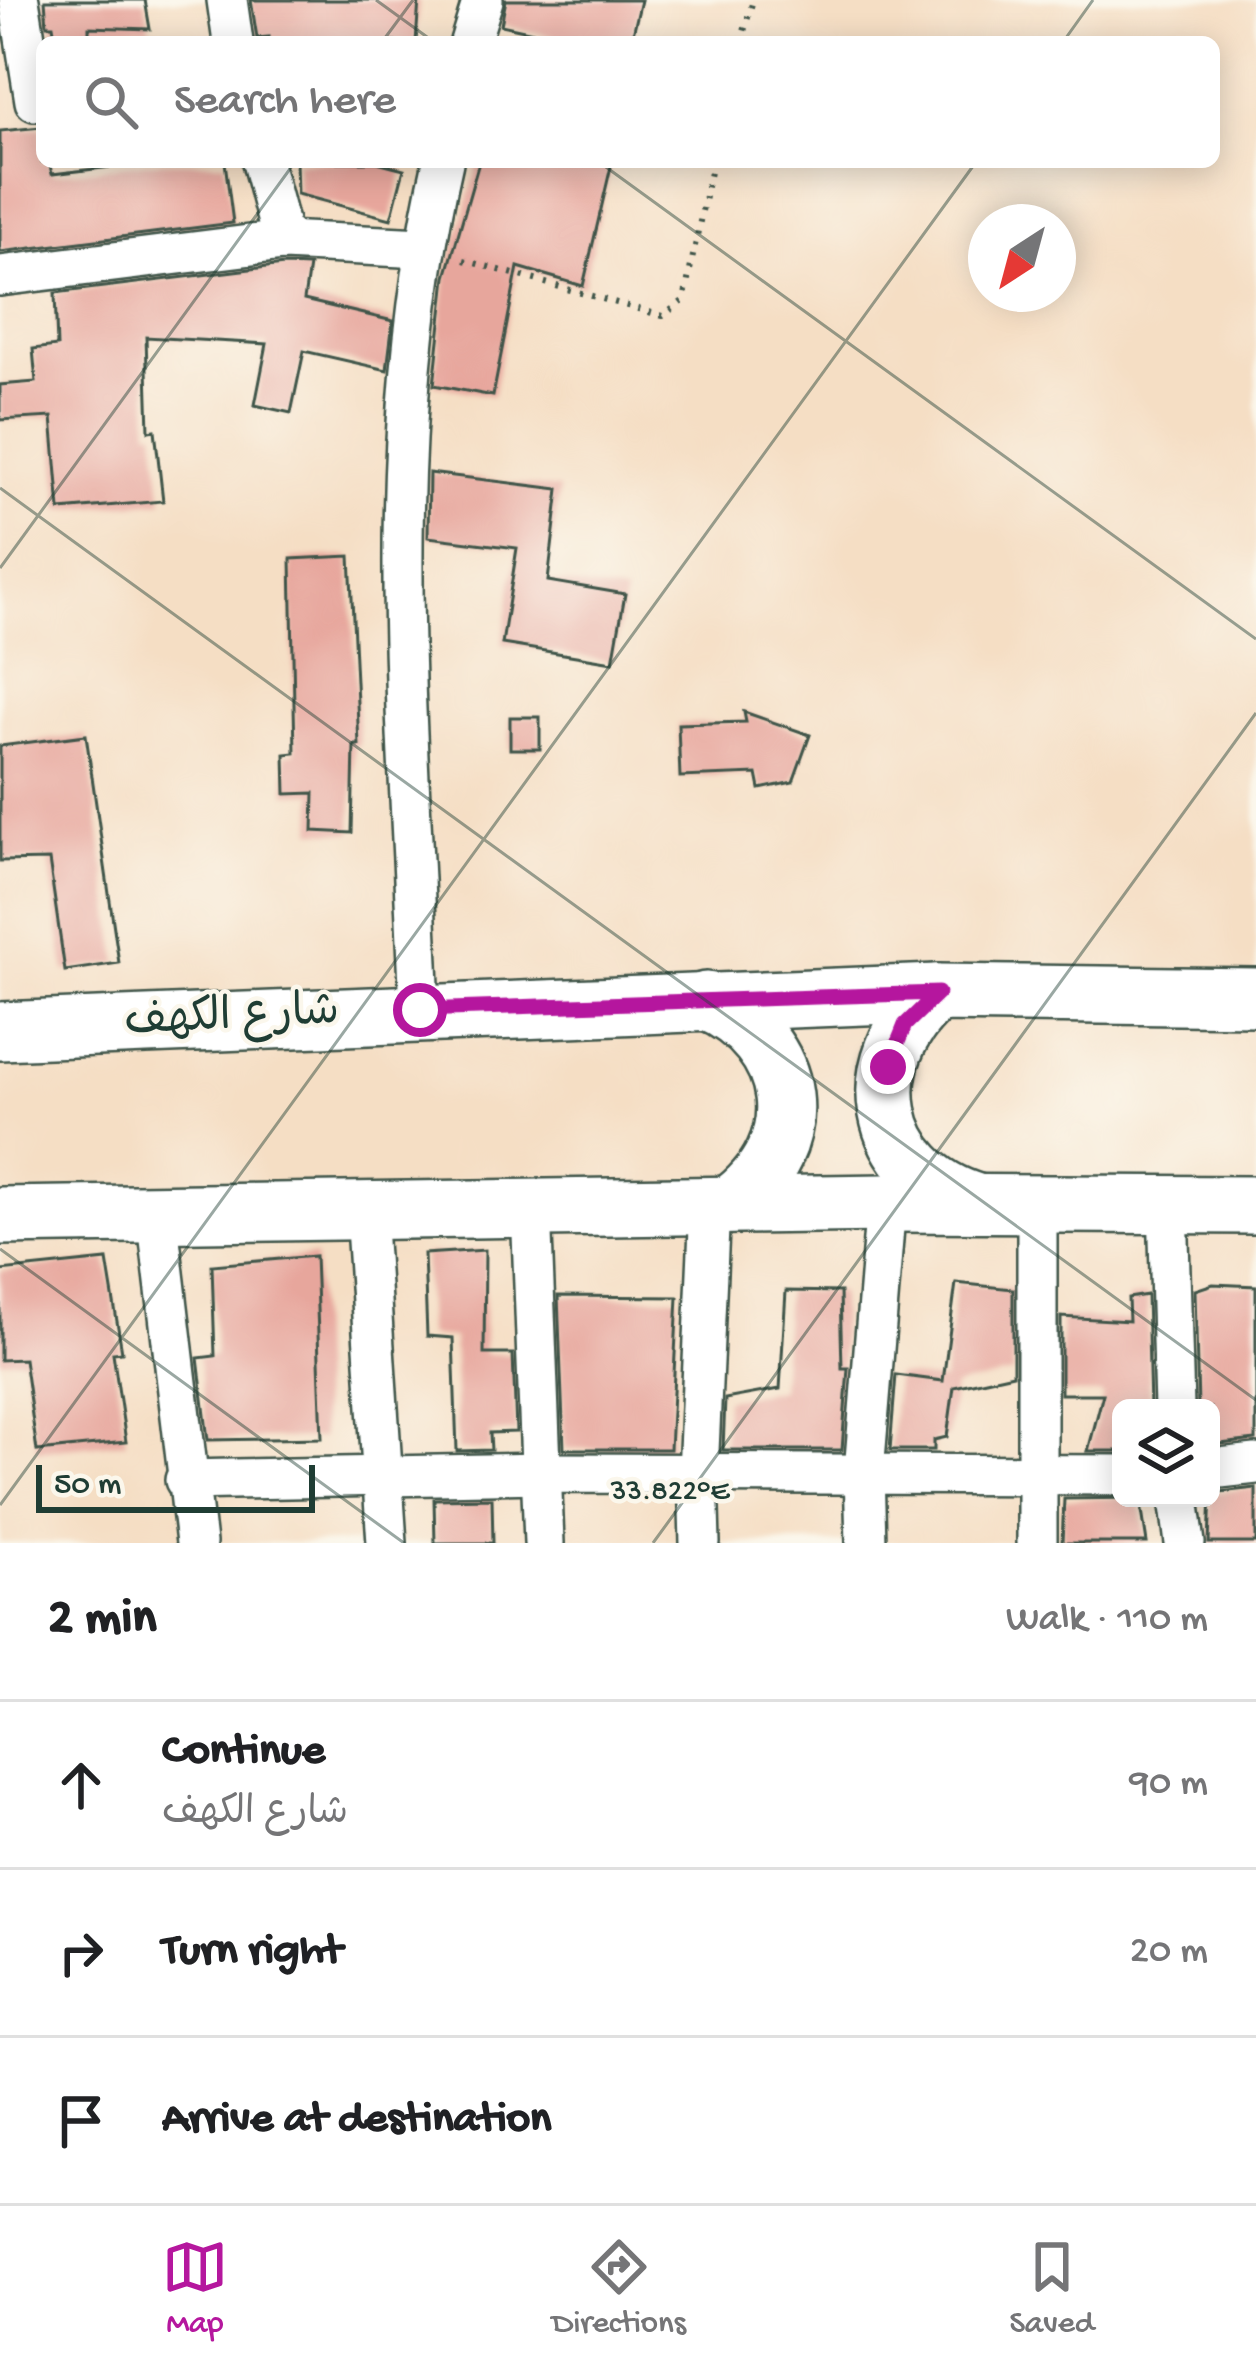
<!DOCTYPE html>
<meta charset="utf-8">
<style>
body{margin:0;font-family:"Gochi Hand","Playpen Sans Arabic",sans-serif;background:#f2f2f2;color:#202124}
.controls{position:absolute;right:36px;bottom:36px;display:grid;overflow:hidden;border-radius:18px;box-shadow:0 6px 30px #0003}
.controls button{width:108px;height:108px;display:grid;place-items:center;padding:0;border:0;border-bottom:3px solid #e0e0e0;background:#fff;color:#202124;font:60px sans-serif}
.compass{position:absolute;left:968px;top:204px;width:108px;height:108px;border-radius:50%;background:#fff;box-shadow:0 6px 30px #0003;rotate:216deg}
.scale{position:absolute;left:36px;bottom:30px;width:279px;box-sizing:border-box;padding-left:12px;border:6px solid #1f3d34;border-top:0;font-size:33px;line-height:42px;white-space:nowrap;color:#1f3d34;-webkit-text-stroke:9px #fbf7ec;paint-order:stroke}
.stop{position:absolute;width:36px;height:36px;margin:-27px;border:9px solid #b5179e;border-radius:50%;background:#fff}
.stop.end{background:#b5179e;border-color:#fff;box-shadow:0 3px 12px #0008}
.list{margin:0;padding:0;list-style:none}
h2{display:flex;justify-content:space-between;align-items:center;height:156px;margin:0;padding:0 48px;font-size:51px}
h2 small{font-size:39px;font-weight:400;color:#757577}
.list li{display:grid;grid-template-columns:78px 1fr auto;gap:36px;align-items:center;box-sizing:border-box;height:168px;padding:0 48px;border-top:3px solid #e0e0e0}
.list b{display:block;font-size:45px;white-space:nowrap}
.list p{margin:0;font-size:39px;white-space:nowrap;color:#757577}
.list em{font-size:39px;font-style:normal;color:#757577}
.icon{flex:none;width:66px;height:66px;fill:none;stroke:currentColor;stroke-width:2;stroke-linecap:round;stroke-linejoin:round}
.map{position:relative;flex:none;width:1256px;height:1543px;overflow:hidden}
.search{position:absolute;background:#fff;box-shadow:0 6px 30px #0003;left:36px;right:36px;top:36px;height:132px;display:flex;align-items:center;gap:30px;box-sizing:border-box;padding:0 42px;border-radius:18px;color:#757577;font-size:45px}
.sheet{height:660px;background:#fff}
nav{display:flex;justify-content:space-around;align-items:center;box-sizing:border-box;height:168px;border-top:3px solid #e0e0e0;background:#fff;font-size:33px;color:#757577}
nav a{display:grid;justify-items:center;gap:6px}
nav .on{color:#b5179e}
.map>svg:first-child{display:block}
</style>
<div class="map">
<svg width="1256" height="1543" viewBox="0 0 1256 1543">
<rect width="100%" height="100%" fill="#fbf7ec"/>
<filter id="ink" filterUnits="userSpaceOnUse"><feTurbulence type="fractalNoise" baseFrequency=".00833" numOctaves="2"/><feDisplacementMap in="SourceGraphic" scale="24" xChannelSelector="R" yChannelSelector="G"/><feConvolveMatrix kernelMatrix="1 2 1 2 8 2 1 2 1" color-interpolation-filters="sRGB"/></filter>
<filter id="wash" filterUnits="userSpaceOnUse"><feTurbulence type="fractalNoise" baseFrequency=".004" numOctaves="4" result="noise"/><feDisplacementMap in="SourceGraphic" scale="48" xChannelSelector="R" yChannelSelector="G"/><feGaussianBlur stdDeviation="2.7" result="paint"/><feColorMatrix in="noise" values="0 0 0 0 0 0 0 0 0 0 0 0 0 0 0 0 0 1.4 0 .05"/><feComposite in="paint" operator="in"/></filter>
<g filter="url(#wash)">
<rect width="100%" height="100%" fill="#f5dec4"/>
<g id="blocks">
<!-- building -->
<g fill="#e7a69c">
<polygon points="45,0 145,0 150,29 89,27 89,42 56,42 53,25 47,25"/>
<polygon points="251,0 419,0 416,42 269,42 269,37 257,38"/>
<polygon points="506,0 641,0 631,42 555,42 556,37 501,25"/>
<polygon points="42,127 42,162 49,162 52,174 153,162 225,162 233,223 0,252 0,131"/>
<polygon points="296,162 377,162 404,169 391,219 297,194"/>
<polygon points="479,162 612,162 583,286 518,267 493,396 434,385 446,277"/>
<polygon points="284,265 309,266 304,300 393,321 387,370 304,351 291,413 255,405 267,344 146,337 149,431 155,430 163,501 60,510 52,417 0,420 0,385 36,382 33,349 57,346 55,293"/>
<polygon points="429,473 559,489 548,581 625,594 613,662 502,644 517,548 428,537"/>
<polygon points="350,556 359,745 354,745 352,833 313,831 314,793 286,794 285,754 295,753 291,559"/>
<polygon points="744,712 810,735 793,782 760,789 757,774 680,777 678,724 746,722"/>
<rect x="510" y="717" width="30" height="32"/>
<polygon points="86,735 119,963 65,971 49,860 0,861 0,746"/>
<polygon points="485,1250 484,1354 513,1354 516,1432 490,1433 491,1450 457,1451 453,1338 427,1336 424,1254"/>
<polygon points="315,1256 322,1438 208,1440 198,1358 215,1356 212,1265"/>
<polygon points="107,1260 122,1352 113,1353 126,1442 37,1451 24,1359 0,1360 0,1271"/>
<polygon points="956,1283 1013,1289 1013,1374 954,1387 947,1437 934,1440 934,1450 890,1450 896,1375 943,1381"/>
<polygon points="1213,1284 1256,1286 1256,1440 1211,1445 1211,1408 1198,1408 1195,1290"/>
<polygon points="786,1291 840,1292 842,1368 848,1368 842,1450 723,1450 725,1399 780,1389"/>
<polygon points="1147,1295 1150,1408 1121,1408 1121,1451 1088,1451 1103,1394 1061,1394 1061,1317 1129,1321 1128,1298"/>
<polygon points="558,1296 678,1297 670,1449 564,1449"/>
<polygon points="1256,1488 1256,1543 1209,1543 1211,1493"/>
<polygon points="492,1498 493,1543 435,1543 434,1499"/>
<polygon points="1140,1498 1147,1543 1062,1543 1064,1499"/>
</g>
</g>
</g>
<g filter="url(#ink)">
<use href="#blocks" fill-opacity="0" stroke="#3f554a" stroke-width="3"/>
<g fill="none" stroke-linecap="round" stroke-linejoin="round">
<defs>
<g id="street">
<polyline points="19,0 35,101"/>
<polyline points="227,0 233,42"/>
<polyline points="470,42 483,0"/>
<polyline points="262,162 283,241"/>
<polyline points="0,276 283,241 423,248"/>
<path d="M420,1010C409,722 378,446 443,162"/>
<polyline points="1037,1204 1037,1543"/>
<polyline points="1168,1204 1174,1408"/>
<polyline points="531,1208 544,1543"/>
<polyline points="365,1211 387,1543"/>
<polyline points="157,1214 196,1543"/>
<polyline points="1211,1469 1256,1464"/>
<polyline points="185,1480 541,1473 1121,1475"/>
<polyline points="1179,1498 1185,1543"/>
<polyline points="700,1543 698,1473 710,1206"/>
<polyline points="866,1543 864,1472 886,1203"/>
</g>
<g id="secondary">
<path d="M937,993C855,1059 874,1173 977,1203"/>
<path d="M706,1001C799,1042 813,1145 730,1205"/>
<polyline points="0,1031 937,993 1256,997"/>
<polyline points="0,1216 886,1203 1256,1205"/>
</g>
</defs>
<!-- street casing -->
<use href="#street" stroke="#3f554a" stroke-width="44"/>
<!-- secondary casing -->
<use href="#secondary" stroke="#3f554a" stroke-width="62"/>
<!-- path -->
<g stroke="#3f554a" stroke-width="6" stroke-dasharray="3 9" stroke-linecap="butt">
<polyline points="741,42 753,0"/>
<polyline points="464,260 663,316 684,300 712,162"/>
</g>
<!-- street -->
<use href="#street" stroke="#fff" stroke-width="39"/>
<!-- secondary -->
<use href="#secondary" stroke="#fff" stroke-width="57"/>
</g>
</g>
<g fill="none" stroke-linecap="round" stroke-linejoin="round" filter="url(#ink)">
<!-- route -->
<polyline stroke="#b5179e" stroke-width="15" points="420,1010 938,993 905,1025 888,1067"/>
</g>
<!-- ticks -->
<path fill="none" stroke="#1f3d34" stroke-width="3" stroke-opacity="0.45" d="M376,0L434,42M382,42L413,0M1063,42L1093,0M599,162L1256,639M0,488L1256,1400M0,568L295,162M0,1249L404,1543M0,1505L976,162M653,1543L1256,713"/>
<g text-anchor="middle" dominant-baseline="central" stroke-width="9" stroke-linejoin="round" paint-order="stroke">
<!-- street labels -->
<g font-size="45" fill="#1f3d34" stroke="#fbf7ec">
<text transform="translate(232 1019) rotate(-3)">شارع الكهف</text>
</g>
</g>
<g font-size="30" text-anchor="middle" fill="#1f3d34" stroke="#fbf7ec" stroke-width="9" stroke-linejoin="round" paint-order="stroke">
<text x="670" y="1499">33.822°E</text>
</g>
</svg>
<div class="controls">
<button><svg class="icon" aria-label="layers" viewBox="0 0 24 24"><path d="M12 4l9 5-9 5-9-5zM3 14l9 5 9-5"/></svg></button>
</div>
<svg class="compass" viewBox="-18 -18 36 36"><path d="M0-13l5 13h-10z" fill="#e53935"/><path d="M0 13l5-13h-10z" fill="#757577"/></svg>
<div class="scale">50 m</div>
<div class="stop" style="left:420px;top:1010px"></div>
<div class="stop end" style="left:888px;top:1067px"></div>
<div class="search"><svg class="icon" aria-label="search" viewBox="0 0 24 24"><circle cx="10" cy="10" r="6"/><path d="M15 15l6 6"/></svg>Search here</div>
</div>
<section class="sheet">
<h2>2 min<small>Walk · 110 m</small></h2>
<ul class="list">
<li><svg class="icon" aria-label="ahead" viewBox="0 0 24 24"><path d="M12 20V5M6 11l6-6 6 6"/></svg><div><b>Continue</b><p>شارع الكهف</p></div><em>90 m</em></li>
<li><svg class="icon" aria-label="right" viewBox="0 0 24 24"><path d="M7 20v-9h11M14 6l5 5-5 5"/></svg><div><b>Turn right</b></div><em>20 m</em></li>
<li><svg class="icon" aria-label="arrive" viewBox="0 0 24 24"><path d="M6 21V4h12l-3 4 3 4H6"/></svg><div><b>Arrive at destination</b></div></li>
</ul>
</section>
<nav>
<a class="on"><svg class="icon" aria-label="map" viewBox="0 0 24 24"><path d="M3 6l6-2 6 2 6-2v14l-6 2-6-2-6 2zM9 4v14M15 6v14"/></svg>Map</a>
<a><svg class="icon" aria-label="directions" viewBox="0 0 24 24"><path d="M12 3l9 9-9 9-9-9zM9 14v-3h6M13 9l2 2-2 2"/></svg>Directions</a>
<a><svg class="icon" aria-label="saved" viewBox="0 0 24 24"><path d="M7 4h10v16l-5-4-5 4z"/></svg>Saved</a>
</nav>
